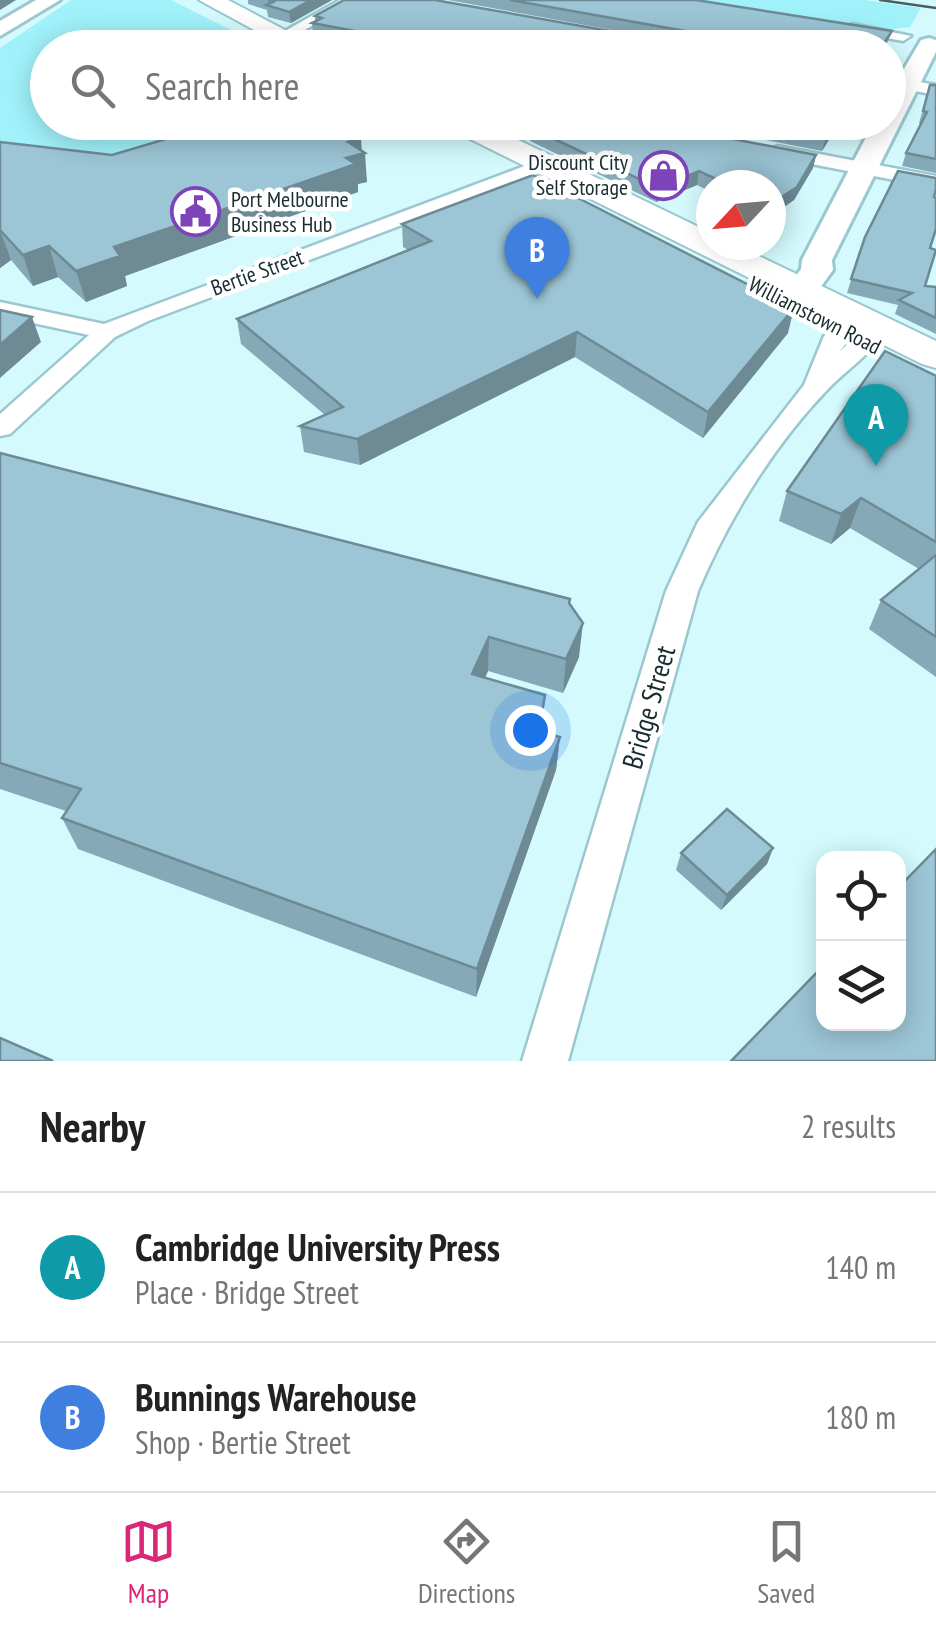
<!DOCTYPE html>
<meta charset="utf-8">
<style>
body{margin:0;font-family:"PT Sans Narrow",sans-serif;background:#f6f6f6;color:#222}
.controls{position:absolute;right:30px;bottom:30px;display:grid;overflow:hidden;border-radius:20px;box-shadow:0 5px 25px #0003}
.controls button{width:90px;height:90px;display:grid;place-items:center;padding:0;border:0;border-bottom:2px solid #e0e0e0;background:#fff;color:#222;font:50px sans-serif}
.compass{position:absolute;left:696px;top:170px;width:90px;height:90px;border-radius:50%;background:#fff;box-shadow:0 5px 25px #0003;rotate:244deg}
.you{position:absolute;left:530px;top:730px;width:35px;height:35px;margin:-25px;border:8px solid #fff;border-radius:50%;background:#1a73e8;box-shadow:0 0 0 15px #1a73e833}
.badge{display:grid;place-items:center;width:65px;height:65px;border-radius:50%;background:#db2777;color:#fff;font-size:32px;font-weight:700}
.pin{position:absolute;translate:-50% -82px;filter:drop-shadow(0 2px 5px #0008)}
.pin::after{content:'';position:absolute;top:52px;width:35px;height:30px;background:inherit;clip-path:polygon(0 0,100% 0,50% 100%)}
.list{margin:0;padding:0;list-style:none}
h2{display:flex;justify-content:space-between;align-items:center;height:130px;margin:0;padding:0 40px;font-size:42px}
h2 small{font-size:32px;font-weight:400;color:#767676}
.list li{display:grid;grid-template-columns:65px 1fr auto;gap:30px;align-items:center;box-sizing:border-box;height:150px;padding:0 40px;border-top:2px solid #e0e0e0}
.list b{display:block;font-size:38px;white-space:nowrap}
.list p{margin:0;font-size:32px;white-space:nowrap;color:#767676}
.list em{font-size:32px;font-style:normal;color:#767676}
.icon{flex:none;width:55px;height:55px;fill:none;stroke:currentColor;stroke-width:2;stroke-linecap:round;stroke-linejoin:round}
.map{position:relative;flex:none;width:936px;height:1061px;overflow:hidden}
.search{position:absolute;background:#fff;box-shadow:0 5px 25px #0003;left:30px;right:30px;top:30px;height:110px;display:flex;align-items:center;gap:25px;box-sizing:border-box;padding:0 35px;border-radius:55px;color:#767676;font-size:38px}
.sheet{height:430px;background:#fff}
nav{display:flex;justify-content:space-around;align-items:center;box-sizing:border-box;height:140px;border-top:2px solid #e0e0e0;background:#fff;font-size:28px;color:#767676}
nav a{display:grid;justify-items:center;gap:5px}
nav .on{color:#db2777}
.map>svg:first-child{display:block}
</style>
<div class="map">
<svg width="936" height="1061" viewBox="0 0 936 1061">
<rect width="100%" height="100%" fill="#d4fafe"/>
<!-- green -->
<g fill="#a0f1fa">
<polygon points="71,0 171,0 265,47 48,48 48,122 296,123 110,180 0,168 0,48"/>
<polygon points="685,0 864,0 921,8 910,27 885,30"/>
</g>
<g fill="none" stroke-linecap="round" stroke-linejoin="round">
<defs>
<g id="street">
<polygon points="340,0 357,0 289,39 276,36"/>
<polygon points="852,24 911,36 903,41 847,31 845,28"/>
<polygon points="888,76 936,85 936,95 888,86"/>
<polygon points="777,146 936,176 936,188 770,156 768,152"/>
<polygon points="543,159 550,161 550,169 148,321 115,337 10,434 0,436 0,414 89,335 0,316 0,302 104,324"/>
<path d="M844,325L856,332L839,352L856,337L865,335L877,342C863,360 843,373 827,390C773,446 728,520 698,591L568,1061H522L666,591L698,522L804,385L824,336Z"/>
</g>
<g id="secondary">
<polygon points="36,0 60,0 0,36 0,21"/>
<polygon points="929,38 936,40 936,52 832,260 833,270 814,296 792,296 787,289 801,269 802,260 874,122 888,122 888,96 921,40"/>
</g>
<g id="primary">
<polygon points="199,0 228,0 319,48 287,48"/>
<polygon points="444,122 481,122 711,233 711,245 736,245 936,341 936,368 922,364 448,128"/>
</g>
</defs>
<!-- street casing -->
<use href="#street" stroke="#9ac8ce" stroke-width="5"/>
<!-- secondary casing -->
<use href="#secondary" stroke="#9ac8ce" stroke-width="6"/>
<!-- primary casing -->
<use href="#primary" stroke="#9ac8ce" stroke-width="4"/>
<!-- street -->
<use href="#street" fill="#fff" fill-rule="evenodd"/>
<!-- secondary -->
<use href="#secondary" fill="#fff" fill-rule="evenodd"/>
<!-- primary -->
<use href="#primary" fill="#fff" fill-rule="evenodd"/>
<!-- tram -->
<polyline stroke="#475f61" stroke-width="2.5" points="880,0 936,8"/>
</g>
<!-- wall -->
<g fill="#86a9b7">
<polygon points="248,0 332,0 291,23 268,17 267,10 248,4"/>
<polygon points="448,0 696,0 892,31 885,48 341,48 341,40 313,35 312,23 315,22 315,16 667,40"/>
<polygon points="930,85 936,85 936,173 902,166 906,153 921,124 919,123"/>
<polygon points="152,122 335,122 362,151 367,182 357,184 358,192 125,276 127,286 86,302 58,277 33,286 11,260 0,268 0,142 112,155 160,141 155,138"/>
<polygon points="497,122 645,122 816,155 813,168 794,200 771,216 771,185 711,185 711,192 697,185 656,202 530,141 530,137"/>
<polygon points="673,122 840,122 822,151"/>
<polygon points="934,197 925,286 936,287 936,334 895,314 898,305 847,293 865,237"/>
<polygon points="711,207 711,227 704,224 706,210"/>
<polygon points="402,224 788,333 703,438 575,357 360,465 304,452 300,426 325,415 241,344 237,319 408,250 403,247"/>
<polygon points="936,376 936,677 869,629 881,600 919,569 850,528 831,544 779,521 787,491"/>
<polygon points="0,453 570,605 579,657 563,693 488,671 485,678 542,732 560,737 556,770 476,997 78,849 62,818 66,811 0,789"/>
<polygon points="773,848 767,864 721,910 676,870 681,853"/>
</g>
<!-- shaded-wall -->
<g fill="#6d8a95">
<polygon points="0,0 16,0 0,10"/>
<polygon points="311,0 332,0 291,23 289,12"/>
<polygon points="835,122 840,122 822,151 826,137"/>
<polygon points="361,138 362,154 365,153 367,182 358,184 358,192 125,276 127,286 86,302 76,271 114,247"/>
<polygon points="816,155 813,168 794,200 771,216 771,204"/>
<polygon points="699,171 697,185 656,202 658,188"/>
<polygon points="0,230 11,260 0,268"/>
<polygon points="49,246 58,277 33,286 23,255"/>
<polygon points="794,308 788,333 703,438 708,412"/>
<polygon points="32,317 41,342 0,378 0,345"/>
<polygon points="577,332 575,357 360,465 357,439"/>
<polygon points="861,498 850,528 831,544 841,514"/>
<polygon points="583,623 579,657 563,693 566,659"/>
<polygon points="489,637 488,671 472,707 472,674"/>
<polygon points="545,695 542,728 536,764 539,731"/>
<polygon points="560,737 556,770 476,997 477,969"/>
<polygon points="773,848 767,864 721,910 727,895"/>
</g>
<!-- building -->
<g fill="#9cc5d5" stroke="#6d8a95" stroke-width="2.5">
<polygon points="268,0 311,0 289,12 266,5 273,2"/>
<polygon points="344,0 435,0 660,40 699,40 702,34 510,0 696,0 892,31 881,48 370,48 341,38 360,32 312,23 322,18 315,16"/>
<polygon points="930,85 936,85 936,159 906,153 927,112 923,111"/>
<polygon points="172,122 335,122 361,138 348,142 365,153 346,158 356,164 114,247 120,256 76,271 49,246 23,255 0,230 0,142 112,155 190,132"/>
<polygon points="527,122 645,122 816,155 797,187 771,204 771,185 729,185 699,171 658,188 531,128 536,126"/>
<polygon points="744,122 835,122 826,137"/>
<polygon points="898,171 936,178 936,189 934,197 936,198 936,229 930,248 936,250 925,286 936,287 936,318 899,300 912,293 851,279 865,237"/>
<polygon points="533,175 794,308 708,412 577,332 357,439 300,426 343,407 237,319 431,241 402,224"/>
<polygon points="0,310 32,317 0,345"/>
<polygon points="885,351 936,376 936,542 861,498 841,514 787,491"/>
<polygon points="0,453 570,599 569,603 583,623 566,659 489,637 472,674 545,695 539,731 560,737 477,969 62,818 81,789 0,763"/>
<polygon points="936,555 936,637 881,600"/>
<polygon points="727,809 773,848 727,895 681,853"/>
<polygon points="936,849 936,1061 731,1061 824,965 824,1024 898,1024 898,888"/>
<polygon points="0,1038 53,1061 0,1061"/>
</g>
<!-- icons -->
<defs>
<symbol id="shop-ring" viewBox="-11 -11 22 22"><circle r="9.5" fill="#fff" stroke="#7d44ba" stroke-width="1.5"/><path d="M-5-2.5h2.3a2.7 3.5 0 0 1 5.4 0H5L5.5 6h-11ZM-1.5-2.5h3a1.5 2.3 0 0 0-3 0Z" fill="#7d44ba"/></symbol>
<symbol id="civic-ring" viewBox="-11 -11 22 22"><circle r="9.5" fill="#fff" stroke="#7d44ba" stroke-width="1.5"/><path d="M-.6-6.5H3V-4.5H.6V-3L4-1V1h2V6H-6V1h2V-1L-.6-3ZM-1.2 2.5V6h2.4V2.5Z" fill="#7d44ba"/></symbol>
</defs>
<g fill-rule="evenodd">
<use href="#shop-ring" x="636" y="148" width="55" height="55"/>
<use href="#civic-ring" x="168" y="184" width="55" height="55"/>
</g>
<g text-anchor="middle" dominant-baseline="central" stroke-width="9" stroke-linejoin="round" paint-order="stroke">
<!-- far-poi labels -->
<g font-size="22" fill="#192c2e" stroke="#fff" text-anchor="end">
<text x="628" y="162">Discount City<tspan x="628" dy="25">Self Storage</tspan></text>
<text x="231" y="199" text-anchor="start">Port Melbourne<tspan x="231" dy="25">Business Hub</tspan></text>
</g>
<!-- far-street labels -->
<g font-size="22" fill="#192c2e" stroke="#fff">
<text transform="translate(257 272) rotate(-20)">Bertie Street</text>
<text transform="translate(815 315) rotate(27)">Williamstown Road</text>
</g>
<!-- street labels -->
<g font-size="28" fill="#192c2e" stroke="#fff">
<text transform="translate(648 707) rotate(-74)">Bridge Street</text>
</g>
</g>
</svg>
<div class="controls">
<button><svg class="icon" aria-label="locate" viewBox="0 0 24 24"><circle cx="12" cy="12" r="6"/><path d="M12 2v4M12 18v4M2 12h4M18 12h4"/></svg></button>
<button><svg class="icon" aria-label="layers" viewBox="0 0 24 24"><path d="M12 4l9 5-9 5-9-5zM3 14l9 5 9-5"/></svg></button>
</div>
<svg class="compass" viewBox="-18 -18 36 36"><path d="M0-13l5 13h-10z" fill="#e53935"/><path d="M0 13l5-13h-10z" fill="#767676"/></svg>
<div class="you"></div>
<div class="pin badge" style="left:876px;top:466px;background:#0f9aa8">A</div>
<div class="pin badge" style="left:537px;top:299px;background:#3f7fe0">B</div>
<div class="search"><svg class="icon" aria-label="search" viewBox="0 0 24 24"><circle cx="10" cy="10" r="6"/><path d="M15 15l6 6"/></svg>Search here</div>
</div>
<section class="sheet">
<h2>Nearby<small>2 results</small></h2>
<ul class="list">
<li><span class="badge" style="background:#0f9aa8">A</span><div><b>Cambridge University Press</b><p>Place · Bridge Street</p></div><em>140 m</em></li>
<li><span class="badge" style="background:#3f7fe0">B</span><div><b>Bunnings Warehouse</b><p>Shop · Bertie Street</p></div><em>180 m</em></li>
</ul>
</section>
<nav>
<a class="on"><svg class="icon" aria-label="map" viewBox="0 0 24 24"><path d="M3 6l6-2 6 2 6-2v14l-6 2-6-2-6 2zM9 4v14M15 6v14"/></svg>Map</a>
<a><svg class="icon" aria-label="directions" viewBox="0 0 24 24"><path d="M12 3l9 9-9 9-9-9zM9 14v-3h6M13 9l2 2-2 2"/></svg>Directions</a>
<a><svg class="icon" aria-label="saved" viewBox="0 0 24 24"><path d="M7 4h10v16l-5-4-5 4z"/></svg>Saved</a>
</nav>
